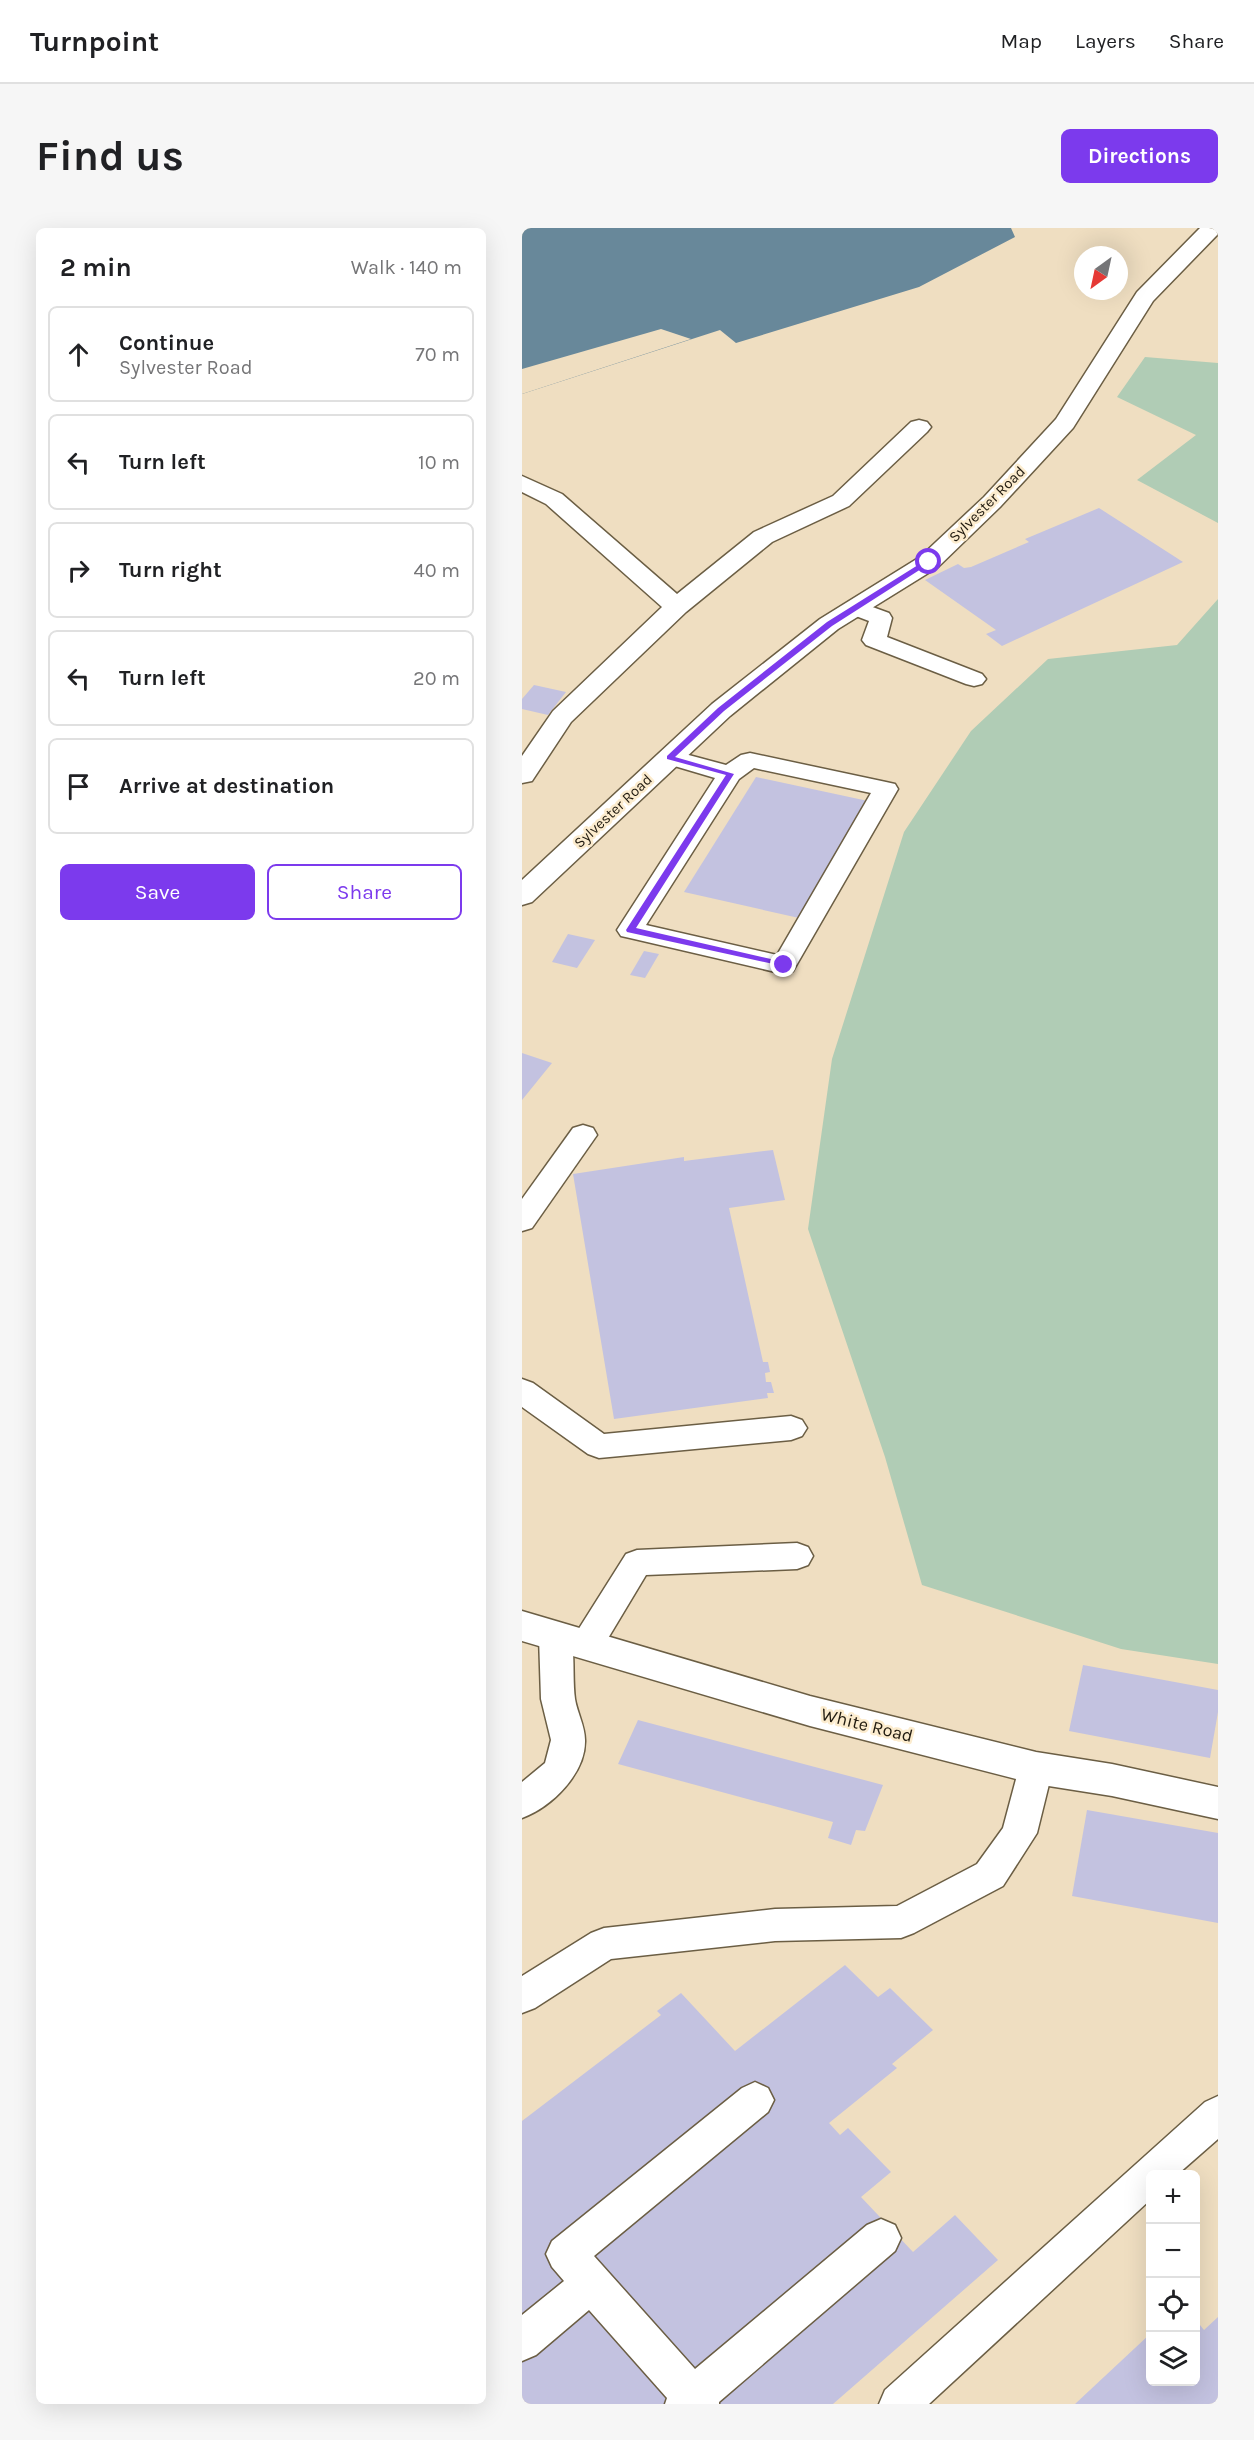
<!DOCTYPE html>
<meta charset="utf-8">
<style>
body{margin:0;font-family:Karla,sans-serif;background:#f6f6f6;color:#202124}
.controls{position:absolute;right:18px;bottom:18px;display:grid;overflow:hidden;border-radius:9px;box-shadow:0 6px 24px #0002}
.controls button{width:54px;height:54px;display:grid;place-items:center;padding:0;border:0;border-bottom:2px solid #e0e0e0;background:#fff;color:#202124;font:30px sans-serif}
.compass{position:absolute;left:552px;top:18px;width:54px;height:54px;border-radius:50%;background:#fff;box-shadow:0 6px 24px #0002;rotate:213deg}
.stop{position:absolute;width:18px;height:18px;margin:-14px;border:4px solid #7c3aed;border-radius:50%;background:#fff}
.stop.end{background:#7c3aed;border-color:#fff;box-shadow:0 2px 6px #0008}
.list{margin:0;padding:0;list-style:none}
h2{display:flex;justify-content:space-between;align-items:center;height:78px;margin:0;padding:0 24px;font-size:26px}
h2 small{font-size:20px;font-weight:400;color:#757577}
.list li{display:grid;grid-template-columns:39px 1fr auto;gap:18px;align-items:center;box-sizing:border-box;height:96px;margin:0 12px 12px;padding:0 12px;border:2px solid #e0e0e0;border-radius:9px}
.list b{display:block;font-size:22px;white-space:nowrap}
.list p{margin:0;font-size:20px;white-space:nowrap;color:#757577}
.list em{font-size:20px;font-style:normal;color:#757577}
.actions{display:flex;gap:12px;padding:18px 24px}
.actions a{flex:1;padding:14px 0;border:2px solid #7c3aed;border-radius:9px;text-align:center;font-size:21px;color:#7c3aed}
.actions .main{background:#7c3aed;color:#fff}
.icon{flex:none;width:33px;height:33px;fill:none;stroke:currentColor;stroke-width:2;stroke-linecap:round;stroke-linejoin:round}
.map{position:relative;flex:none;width:696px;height:2176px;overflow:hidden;border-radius:9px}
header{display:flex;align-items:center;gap:36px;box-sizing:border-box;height:84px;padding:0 30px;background:#fff;border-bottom:2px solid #e0e0e0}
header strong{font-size:28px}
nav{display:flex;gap:33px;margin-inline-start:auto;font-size:21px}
.intro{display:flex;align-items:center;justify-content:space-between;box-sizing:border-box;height:144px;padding:0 36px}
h1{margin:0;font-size:42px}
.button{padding:15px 27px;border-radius:9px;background:#7c3aed;color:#fff;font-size:21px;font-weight:700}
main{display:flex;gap:36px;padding:0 36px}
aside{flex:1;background:#fff;border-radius:9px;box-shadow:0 6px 24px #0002}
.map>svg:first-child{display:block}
</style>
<header>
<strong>Turnpoint</strong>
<nav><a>Map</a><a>Layers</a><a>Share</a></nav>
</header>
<div class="intro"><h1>Find us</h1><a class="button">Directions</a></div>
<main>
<aside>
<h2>2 min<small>Walk · 140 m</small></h2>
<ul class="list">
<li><svg class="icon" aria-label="ahead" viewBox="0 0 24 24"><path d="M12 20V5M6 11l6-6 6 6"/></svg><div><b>Continue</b><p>Sylvester Road</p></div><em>70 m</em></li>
<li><svg class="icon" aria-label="left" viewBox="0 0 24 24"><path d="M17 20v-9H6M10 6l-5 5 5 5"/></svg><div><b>Turn left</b></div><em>10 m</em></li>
<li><svg class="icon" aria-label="right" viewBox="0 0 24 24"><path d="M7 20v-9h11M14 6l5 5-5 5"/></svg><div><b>Turn right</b></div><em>40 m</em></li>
<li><svg class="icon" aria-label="left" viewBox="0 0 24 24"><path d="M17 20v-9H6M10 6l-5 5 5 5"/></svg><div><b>Turn left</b></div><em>20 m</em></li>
<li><svg class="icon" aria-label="arrive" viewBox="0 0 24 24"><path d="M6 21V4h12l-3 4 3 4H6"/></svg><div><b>Arrive at destination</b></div></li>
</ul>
<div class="actions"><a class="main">Save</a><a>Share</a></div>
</aside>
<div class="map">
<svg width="696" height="2176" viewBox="0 0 696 2176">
<rect width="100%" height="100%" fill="#efdec1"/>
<!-- green -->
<g fill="#b0ccb5">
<polygon points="623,129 696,135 696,295 615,252 674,207 595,169"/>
<polygon points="696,371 696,1436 599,1421 400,1357 363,1229 286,1001 310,831 382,604 449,503 526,431 655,417"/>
</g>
<!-- water -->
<polygon fill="#68889a" points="0,0 489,0 493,9 397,59 214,115 198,102 0,166"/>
<!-- pier -->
<polygon fill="#efdec1" points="139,101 169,111 0,166 0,141"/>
<!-- building -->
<g fill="#c3c2e0">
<polygon points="577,280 661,334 480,418 464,406 474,402 403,352 436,336 442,340 449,339 507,314 503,311"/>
<polygon points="12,457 44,464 26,487 0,481 0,471"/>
<polygon points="234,549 346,573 277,690 162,664"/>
<polygon points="46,706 73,712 55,740 30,734"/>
<polygon points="122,723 137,726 123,750 108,747"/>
<polygon points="0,825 30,835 0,872"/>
<polygon points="251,922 263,972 207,980 241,1134 246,1134 248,1144 243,1145 244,1154 249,1154 252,1165 245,1165 246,1170 92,1191 51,946 162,929 162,933"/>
<polygon points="561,1437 696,1462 696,1484 688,1530 547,1503"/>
<polygon points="116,1492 361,1557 343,1603 334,1602 329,1617 306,1610 311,1594 96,1536"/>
<polygon points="565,1582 696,1605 696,1695 550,1668"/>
<polygon points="323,1737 356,1769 368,1760 411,1802 370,1836 375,1840 307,1895 318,1907 326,1900 369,1944 339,1969 391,2024 433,1987 476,2032 311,2176 0,2176 0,1893 139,1787 135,1783 159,1765 213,1823"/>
<polygon points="696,2089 696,2176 553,2176 628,2106 628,2154 674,2154 674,2092 682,2102"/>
</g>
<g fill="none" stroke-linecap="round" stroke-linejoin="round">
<defs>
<g id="service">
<polygon points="334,373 367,385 370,390 365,409 460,446 464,451 460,456 452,458 444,456 344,417 340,412 347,393 326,385 323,380 326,375"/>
<path d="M148,522L204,537L219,527L228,525L364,554L373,556L376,561L271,743L262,746L108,710L99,708L95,702L193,550L139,534L136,529L139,524ZM232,540L349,565L255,727L124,697L217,551Z"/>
<polygon points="61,897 71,900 75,907 10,1000 0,1003 0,971 51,900"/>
<polygon points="0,1151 11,1155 82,1206 269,1188 280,1192 285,1200 280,1208 269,1212 77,1230 66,1226 0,1179"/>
<path d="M275,1315L286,1319L291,1328L286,1337L275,1341L124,1347L76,1427L64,1431L51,1425C52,1440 51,1456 53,1471C55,1484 63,1498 63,1512C64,1545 30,1579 0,1590V1554L23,1535L29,1512L19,1471L17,1408L22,1398L34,1395L46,1398L51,1410L104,1326L115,1322Z"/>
<polygon points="514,1525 526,1530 531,1540 515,1605 481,1658 392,1705 379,1710 253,1713 89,1731 13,1780 0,1785 0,1748 69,1705 82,1700 253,1681 375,1678 455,1636 481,1600 497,1540 502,1530"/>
<polygon points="233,1854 246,1860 252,1872 246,1884 72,2028 173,2141 345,1997 359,1991 373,1997 379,2010 373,2023 197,2174 197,2176 143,2176 145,2170 67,2082 14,2127 0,2133 0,2087 42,2053 30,2039 24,2026 30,2013 220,1860"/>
<polygon points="696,1868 696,1911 656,1946 628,1946 628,1972 407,2176 357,2176 363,2162 683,1874"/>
</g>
<g id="minor">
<polygon points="678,0 696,0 696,6 631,73 551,200 478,279 416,339 316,401 208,488 10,674 0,677 0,652 190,476 298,391 398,329 462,269 534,191 615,64"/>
<polygon points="397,192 405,194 409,199 405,204 327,278 250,314 164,384 49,494 10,553 0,555 0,528 31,483 140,379 24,276 0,264 0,248 40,266 155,366 232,304 311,268 389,194"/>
<polygon points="0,1383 288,1468 514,1524 590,1536 696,1559 696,1591 590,1568 514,1556 288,1498 0,1413"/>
</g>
</defs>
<!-- service casing -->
<use href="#service" stroke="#6b5e44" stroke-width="3"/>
<!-- minor casing -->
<use href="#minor" stroke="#6b5e44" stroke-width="3"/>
<!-- service -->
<use href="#service" fill="#fff" fill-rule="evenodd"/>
<!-- minor -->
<use href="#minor" fill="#fff" fill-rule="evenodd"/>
</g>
<!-- route -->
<polygon fill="#7c3aed" points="404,332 410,334 310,398 202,483 153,529 212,546 114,700 262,734 266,737 265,739 105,704 104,702 204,547 145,531 145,528 196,480 305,394"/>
<g text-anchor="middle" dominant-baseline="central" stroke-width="5" stroke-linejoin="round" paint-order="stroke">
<!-- far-street labels -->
<g font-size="15" fill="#201a0f" stroke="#fcecce">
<text transform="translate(465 276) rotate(-45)">Sylvester Road</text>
<text transform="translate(91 583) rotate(-43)">Sylvester Road</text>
</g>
<!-- street labels -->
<g font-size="18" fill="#201a0f" stroke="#fcecce">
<text transform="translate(345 1497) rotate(14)">White Road</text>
</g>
</g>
</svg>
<div class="controls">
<button>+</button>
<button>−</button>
<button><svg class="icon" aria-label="locate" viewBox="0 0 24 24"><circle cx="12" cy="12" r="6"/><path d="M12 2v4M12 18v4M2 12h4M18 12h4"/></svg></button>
<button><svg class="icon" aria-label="layers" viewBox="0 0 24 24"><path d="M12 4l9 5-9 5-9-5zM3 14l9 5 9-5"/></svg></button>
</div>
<svg class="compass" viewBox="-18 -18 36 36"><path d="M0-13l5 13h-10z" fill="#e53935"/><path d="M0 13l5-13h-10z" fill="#757577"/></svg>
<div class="stop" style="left:407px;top:334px"></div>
<div class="stop end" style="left:262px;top:737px"></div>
</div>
</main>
